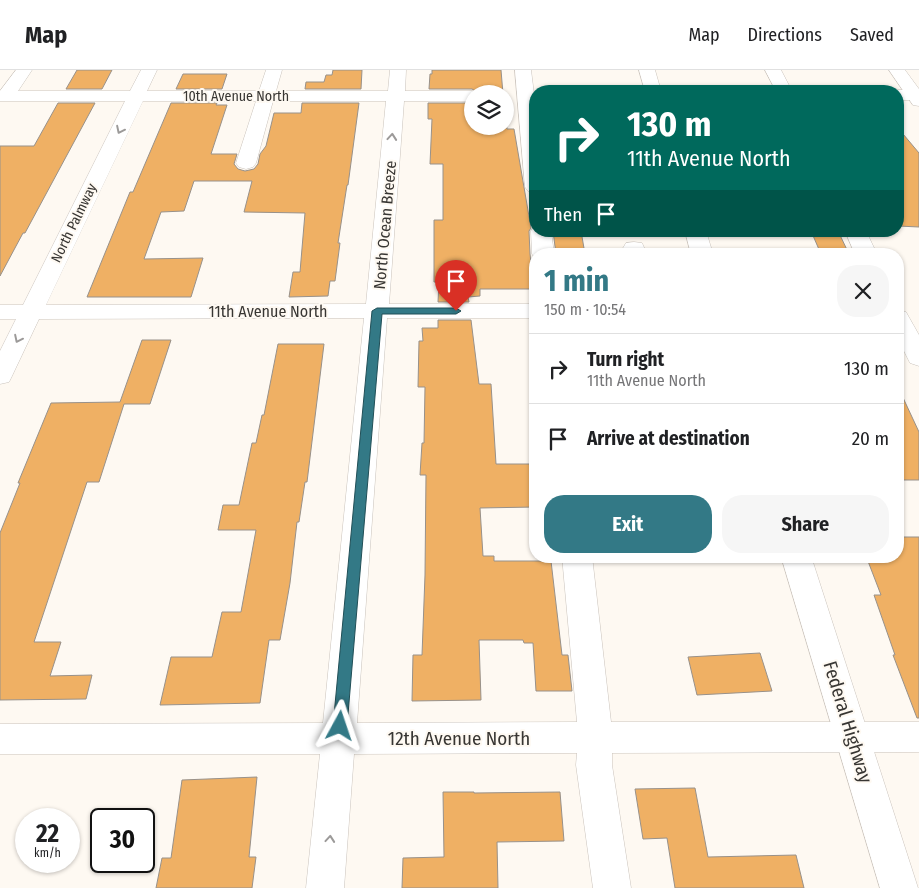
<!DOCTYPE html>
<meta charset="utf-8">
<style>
:root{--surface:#fff;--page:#f6f6f6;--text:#202124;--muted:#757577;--line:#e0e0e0;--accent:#337986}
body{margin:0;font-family:"Fira Sans Condensed",sans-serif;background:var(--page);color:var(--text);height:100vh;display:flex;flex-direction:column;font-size:19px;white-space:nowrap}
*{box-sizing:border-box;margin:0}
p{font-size:16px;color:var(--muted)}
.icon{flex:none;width:28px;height:28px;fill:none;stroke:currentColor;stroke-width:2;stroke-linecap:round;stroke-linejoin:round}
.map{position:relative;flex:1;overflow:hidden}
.details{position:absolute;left:529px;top:178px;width:375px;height:315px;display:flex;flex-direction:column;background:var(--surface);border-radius:20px;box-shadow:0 1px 4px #0004}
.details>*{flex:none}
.hud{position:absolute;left:529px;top:15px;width:375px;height:152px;border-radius:20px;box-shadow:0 1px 4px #0004;background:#00695c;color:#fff;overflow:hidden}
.controls{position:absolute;left:464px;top:15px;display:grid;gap:10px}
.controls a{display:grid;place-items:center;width:50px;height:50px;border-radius:50%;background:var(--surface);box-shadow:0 1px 4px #0004;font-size:25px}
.speed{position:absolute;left:15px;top:738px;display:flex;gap:10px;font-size:25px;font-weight:700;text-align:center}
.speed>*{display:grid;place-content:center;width:65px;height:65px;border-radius:50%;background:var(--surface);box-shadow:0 1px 4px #0004;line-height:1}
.speed small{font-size:12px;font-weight:400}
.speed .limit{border:2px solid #111;border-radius:8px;background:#fff;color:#111}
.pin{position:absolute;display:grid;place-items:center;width:42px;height:42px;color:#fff;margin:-51px -21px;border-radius:50% 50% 50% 0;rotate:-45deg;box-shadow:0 0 5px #0007}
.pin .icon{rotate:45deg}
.me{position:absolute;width:55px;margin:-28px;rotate:5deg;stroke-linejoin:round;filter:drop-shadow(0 0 4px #0008)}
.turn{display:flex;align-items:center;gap:18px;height:105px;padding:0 15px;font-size:22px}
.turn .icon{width:65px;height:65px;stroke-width:2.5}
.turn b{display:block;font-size:35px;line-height:42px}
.then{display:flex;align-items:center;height:48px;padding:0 15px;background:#0003;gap:10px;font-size:19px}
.round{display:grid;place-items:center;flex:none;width:52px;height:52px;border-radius:20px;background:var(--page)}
.overview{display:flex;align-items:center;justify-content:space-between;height:85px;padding:0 15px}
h1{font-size:30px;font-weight:700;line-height:38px;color:var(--accent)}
.action{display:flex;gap:10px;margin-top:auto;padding:10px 15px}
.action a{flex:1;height:58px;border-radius:20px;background:var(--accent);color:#fff;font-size:20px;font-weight:700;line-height:58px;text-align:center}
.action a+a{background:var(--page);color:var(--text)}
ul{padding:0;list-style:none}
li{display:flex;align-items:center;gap:15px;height:70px;padding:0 15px;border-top:1px solid var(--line)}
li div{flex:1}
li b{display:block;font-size:19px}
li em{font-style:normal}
header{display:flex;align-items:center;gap:30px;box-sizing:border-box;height:70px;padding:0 25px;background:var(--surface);border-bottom:1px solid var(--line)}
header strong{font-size:24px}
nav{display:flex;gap:28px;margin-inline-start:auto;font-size:18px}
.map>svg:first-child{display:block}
.building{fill:#efb064;stroke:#98918a}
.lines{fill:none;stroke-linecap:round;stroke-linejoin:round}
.minor-casing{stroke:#cac3bc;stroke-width:1}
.major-casing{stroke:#cac3bc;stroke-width:1}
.minor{fill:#fff;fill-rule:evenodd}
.major{fill:#fff;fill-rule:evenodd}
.oneway{stroke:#9c9a99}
.route{fill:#337986;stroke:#214f57}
.labels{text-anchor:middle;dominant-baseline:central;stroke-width:4;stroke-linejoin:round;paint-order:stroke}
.far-street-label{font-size:14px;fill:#383633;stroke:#fef9f2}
.street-label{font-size:16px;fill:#383633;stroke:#fef9f2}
.near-street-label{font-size:19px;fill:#383633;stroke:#fef9f2}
</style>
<header>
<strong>Map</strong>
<nav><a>Map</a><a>Directions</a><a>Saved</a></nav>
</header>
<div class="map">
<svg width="919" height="818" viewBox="0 0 919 818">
<rect width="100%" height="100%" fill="#fef9f2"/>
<!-- building -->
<g class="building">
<path d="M77 0H112L102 19H66Z"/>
<path d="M333 0H362L361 19H305L306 12H324L326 5H332Z"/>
<path d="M432 0H501L503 24H481L472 19H429L430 4H432Z"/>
<path d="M183 4H227L222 19H176Z"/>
<path d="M58 33H95L25 163H23L0 206V76H34Z"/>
<path d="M171 33H217L216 35H227L211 84H237L234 94 238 99 245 101 254 99 258 94 260 84 266 76 274 43H301L302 33H359L348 115H347L338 173H340L335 211H330L328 226 289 227 293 202H300L305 143 244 142 252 111H194L184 141 161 142 144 189 203 188 191 227H87L130 122H133Z"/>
<path d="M428 33H472V56H505V44L507 59H514L531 158 529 161 530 184 534 219H480V226L468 227 469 232H438L439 212H434V150H443V94H430L432 49H428Z"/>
<path d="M898 58 919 83V157L898 156Z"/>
<path d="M553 161H581L585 184H556Z"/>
<path d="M811 161H838L849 184H821Z"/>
<path d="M438 250H471L479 314H491L496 394H535V437L480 438 483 486H494V491H551L562 585H568L572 621H536L533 573H524L523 570H479L481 630 412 631 413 585H422L425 505 426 405H420L422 373H424L425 317H418L419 271H423L422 258H438Z"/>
<path d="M142 270H171L150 334H124L99 412H87L34 572H61L50 606 92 605 86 629 0 630V463L20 413H18L51 333 120 332Z"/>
<path d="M278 274H324L307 412H305L299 452H297L290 513 280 570H269L260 633 160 635 171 587H212L222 542H241L256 460H218L223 435H239L252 373H256L262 345H264Z"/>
<path d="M898 317 919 362V410H898Z"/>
<path d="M898 467H919V648H917L893 585H895L874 525H881L866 486H898Z"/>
<path d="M760 583 772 621 697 625 688 587Z"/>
<path d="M257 707 249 787H256L252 818H156L162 788H171L182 710Z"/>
<path d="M695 718 708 787 796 785 804 818H675L667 768 643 769 635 719Z"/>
<path d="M443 722H474V723L560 722 564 771 497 772 498 818H402L403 788 444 787Z"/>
</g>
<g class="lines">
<defs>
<g id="minor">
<path d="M16 0H32L18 21H130L141 0H157L147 21H259L266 0H282L276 21H388L390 0H406L405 21H472L479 24H472V31H404L389 234H535V248H387L357 653 577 652 562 486H592L611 652H919V682L612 683V695L631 818H593L576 695 577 683 354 684 344 818H306L320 684H0V654L323 653 364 248 39 249 12 306 9 312 0 314V281L16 249H0V235H23L125 31H0V21ZM143 31H256L236 93 239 97 246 99 253 97 256 93 273 31H386L366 234 46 235Z"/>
<path d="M515 0H531L535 32V123L528 121 525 117Z"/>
<path d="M765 0H781L792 21H776Z"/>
<path d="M889 0H905L919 19V36L913 35Z"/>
<path d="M535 156V161H551L554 184H535V188L532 184 531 161Z"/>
<path d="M845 161H866L877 184H855Z"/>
<path d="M634 172 642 173 647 184H625L623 178 626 173Z"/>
<path d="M898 240 906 242 919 265V296L910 293 898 269Z"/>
</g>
<g id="major">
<path d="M639 0H655L661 21H645Z"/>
<path d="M898 20H919V30H898V21H892Z"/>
<path d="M685 161H706L713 184H691Z"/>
<path d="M781 486H811L918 818H880Z"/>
</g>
</defs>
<!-- minor casing -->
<use href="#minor" class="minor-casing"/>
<!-- major casing -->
<use href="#major" class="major-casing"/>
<!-- minor -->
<use href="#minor" class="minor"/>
<!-- major -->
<use href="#major" class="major"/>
</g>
<!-- one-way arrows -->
<defs><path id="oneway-chevron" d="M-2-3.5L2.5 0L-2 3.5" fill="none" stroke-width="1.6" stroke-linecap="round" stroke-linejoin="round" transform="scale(1.25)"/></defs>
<g class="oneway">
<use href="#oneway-chevron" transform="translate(120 60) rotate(116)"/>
<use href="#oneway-chevron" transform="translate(392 67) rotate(-85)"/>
<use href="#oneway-chevron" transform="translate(18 269) rotate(116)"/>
<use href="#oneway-chevron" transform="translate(330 769) rotate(-85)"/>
</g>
<!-- route -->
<path class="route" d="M377 238H456L461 241 456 244H382L347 656 345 661 340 663 335 661 333 656 372 241Z"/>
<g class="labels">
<!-- far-street labels -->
<g class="far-street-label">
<text x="236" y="26">10th Avenue North</text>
<text transform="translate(74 153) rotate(-64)">North Palmway</text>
</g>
<!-- street labels -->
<g class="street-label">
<text transform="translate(385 155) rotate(-85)">North Ocean Breeze</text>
<text x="268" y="241">11th Avenue North</text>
</g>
<!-- near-street labels -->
<g class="near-street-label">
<text transform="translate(848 652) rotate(73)">Federal Highway</text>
<text x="459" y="668">12th Avenue North</text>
</g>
</g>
</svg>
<div class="controls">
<a><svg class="icon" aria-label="layers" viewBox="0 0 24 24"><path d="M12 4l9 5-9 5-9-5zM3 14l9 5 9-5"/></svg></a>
</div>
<div class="speed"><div>22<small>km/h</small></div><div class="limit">30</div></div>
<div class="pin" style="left:456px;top:241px;background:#d93025"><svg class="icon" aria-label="arrive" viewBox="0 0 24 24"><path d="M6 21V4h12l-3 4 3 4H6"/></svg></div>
<svg class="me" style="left:340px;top:656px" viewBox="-20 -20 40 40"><path d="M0-17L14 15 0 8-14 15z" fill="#337986" stroke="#fff" stroke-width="4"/></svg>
<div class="hud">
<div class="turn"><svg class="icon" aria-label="right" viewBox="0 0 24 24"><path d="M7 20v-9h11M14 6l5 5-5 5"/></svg><div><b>130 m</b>11th Avenue North</div></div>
<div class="then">Then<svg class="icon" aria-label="arrive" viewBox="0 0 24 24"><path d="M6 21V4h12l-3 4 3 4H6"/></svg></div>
</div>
<section class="details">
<div class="overview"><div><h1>1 min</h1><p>150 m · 10:54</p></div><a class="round"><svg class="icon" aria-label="close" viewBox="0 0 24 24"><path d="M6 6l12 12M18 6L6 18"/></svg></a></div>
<ul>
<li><svg class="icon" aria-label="right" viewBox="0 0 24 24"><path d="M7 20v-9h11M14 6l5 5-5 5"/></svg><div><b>Turn right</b><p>11th Avenue North</p></div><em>130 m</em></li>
<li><svg class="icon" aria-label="arrive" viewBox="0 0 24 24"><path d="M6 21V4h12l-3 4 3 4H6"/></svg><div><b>Arrive at destination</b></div><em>20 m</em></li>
</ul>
<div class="action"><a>Exit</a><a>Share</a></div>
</section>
</div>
